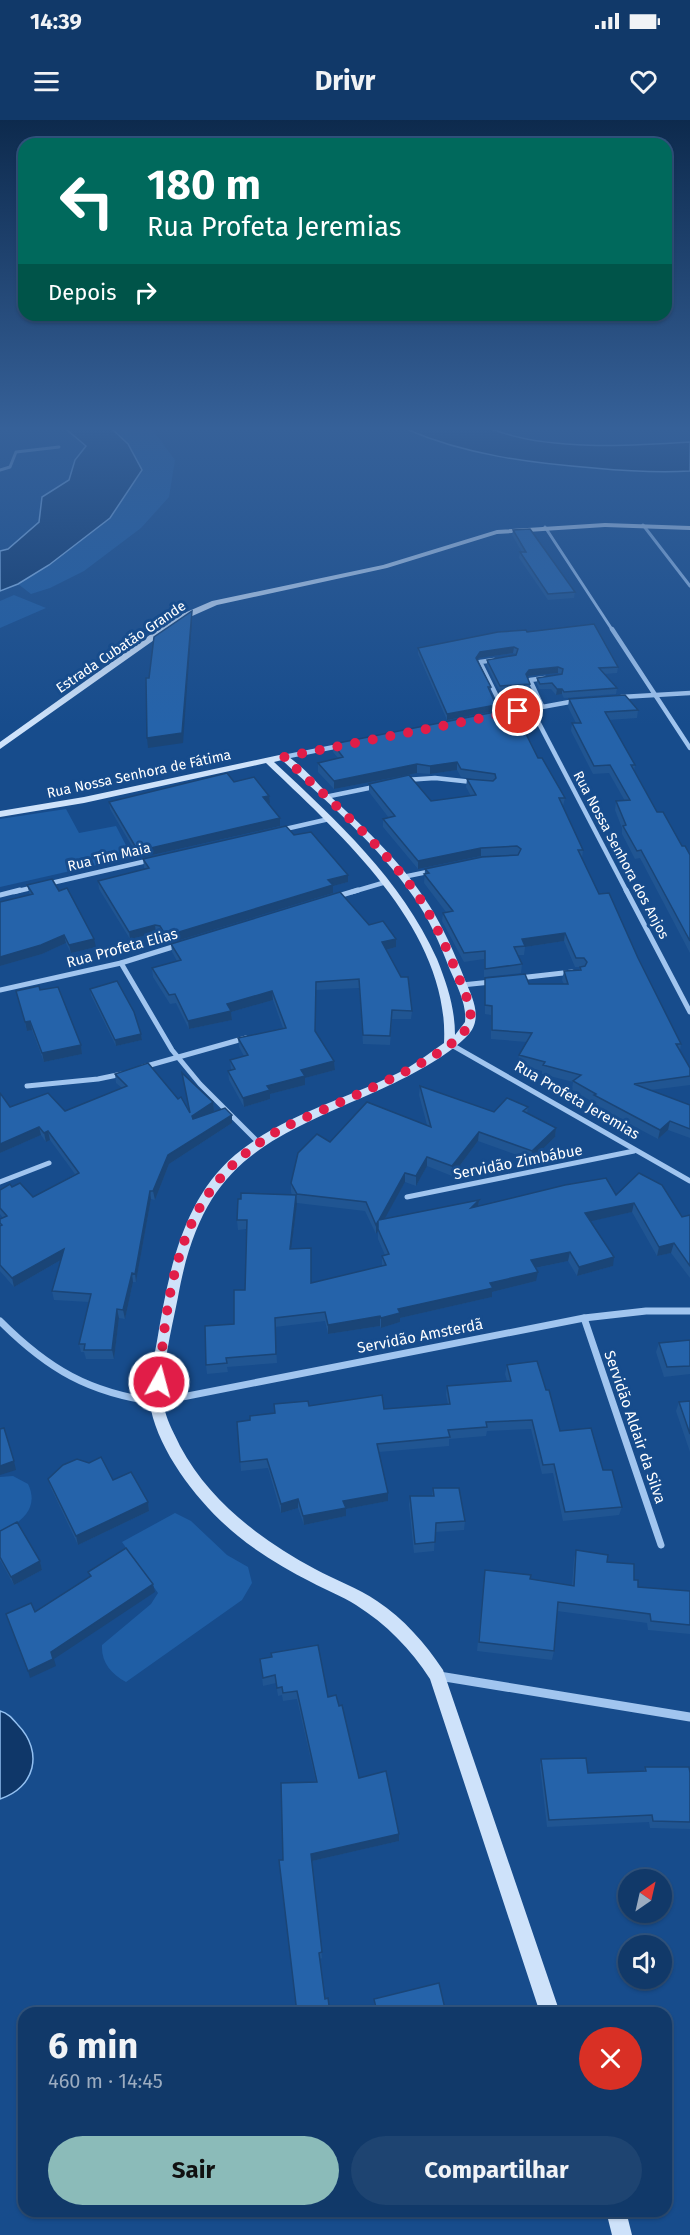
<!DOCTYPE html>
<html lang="pt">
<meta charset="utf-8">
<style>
:root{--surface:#113969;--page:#1e4471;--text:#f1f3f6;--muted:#9cacc0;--line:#30537d;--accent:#8bbbb9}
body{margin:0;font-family:"Fira Sans",sans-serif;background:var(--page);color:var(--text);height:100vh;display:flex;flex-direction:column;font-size:22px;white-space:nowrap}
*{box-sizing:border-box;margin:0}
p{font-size:20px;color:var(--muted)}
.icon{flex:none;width:33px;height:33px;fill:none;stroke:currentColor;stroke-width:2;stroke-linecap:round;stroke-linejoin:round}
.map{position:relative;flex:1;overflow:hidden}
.details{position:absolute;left:18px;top:1887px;width:654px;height:210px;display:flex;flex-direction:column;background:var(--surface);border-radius:18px;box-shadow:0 2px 4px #0004,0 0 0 2px var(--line)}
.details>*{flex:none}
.top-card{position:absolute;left:18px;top:18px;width:654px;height:183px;border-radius:18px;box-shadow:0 2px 4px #0004,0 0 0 2px var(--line);background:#00695c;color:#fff;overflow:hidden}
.needle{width:39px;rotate:34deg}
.buttons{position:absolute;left:618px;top:1749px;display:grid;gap:12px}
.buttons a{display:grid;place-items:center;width:54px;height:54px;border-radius:50%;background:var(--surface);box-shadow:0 2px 4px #0004,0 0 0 2px var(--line);font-size:30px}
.pin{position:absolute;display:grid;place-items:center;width:51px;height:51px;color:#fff;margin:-26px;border:3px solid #fff;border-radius:50%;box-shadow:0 2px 6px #0007}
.me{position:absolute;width:66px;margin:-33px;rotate:7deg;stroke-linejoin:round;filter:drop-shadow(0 0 4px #0008)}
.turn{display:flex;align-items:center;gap:21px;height:126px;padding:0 30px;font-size:27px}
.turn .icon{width:78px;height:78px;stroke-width:2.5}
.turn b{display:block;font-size:42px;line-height:51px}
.then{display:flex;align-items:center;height:57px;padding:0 30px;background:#0003;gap:12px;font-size:22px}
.round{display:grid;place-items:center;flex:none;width:63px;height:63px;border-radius:32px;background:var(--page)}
.headline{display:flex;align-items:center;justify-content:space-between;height:102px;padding:0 30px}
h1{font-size:36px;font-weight:700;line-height:45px}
.cta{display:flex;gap:12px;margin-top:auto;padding:12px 30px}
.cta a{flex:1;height:69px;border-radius:36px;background:var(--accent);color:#111;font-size:24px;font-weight:700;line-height:69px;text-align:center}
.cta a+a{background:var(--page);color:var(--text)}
.status{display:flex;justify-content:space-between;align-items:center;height:42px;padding:0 30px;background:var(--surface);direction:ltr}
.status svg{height:16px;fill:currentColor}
header{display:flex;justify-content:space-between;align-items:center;height:78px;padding:0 30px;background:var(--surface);font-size:27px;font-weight:700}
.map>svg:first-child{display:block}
.green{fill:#1f5ea5}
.water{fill:#0f3769;stroke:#93c0f1;stroke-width:1.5}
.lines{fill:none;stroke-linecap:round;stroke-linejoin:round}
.street-far4{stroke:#a1c5ef;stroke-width:3}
.street-far3{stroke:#a1c5ef;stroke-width:4.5}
.street-far2{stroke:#a1c5ef;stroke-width:5}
.street-far1{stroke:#a1c5ef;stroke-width:7}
.street{stroke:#a1c5ef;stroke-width:9}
.secondary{fill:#cee2fa;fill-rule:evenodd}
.wall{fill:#205592;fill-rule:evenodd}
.shaded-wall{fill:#1a4577}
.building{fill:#2563aa;stroke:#1a4577;stroke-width:1.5}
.route{stroke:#e11d48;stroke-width:10;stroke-dasharray:0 18}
.labels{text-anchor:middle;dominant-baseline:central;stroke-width:6;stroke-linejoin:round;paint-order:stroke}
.far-street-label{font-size:14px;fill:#fff;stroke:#174c8c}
.street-label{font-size:15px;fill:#fff;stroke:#174c8c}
</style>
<div class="status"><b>14:39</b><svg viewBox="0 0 49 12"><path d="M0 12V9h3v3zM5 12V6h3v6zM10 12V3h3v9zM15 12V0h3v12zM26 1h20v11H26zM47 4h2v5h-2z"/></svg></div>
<header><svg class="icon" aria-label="menu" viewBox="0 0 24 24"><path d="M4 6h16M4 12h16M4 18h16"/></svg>Drivr<svg class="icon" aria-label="heart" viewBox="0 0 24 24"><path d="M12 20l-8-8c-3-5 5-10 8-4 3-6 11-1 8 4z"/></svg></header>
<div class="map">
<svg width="690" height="2115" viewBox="0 0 690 2115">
<rect width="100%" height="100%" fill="#174c8c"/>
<!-- green -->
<g class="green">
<path d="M112 309H152L175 340 169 377 141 408 84 451 50 468 31 474 18 464 49 445 128 324Z"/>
<path d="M14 475 46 488 0 508V481Z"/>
<path d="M66 689 79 713 116 706 132 737 0 767V699Z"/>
<path d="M13 1356 28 1364C40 1389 20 1403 0 1413V1357Z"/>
<path d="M175 1393 191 1401 227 1435 248 1447 252 1463 242 1480 126 1562C111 1554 101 1542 102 1525L151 1484 158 1473 122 1422Z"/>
</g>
<!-- water -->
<g class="water">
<path d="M66 309H112L128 324 142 350 110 398 49 445 18 464 0 471V431L8 429 39 402 42 377 69 360 75 340 86 326Z"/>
<path d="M406 309H492C546 331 632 326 690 322V351C658 353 626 351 594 348 530 343 466 335 406 309Z"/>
<path d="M0 1591C8 1593 12 1598 18 1605 44 1632 35 1668 0 1679Z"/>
</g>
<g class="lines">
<!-- street-far4 -->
<g class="street-far4">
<path d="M0 350 10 347 16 332 59 327"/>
<path d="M643 405 690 466"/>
<path d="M545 407 613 511"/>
</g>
<!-- street-far3 -->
<g class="street-far3">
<path d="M612 509 690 628"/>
<path d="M494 540 480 542 505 593"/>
<path d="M621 577 690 573"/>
<path d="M542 586 530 560 545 558"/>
<path d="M531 588 627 772"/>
<path d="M493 596 575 581"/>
<path d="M284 637 339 626"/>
<path d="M405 660 435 658 472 662"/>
<path d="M325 677 374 667"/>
<path d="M281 710 329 699"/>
<path d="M403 757 432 751"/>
<path d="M47 764 151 740"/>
<path d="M14 772 35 767"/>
<path d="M352 772 386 762"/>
</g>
<!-- street-far2 -->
<g class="street-far2">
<path d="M626 770 690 892"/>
<path d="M0 775 20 770"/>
<path d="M335 777 358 770"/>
<path d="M121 843 172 930 200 964 259 1023"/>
<path d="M519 858 572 852"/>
<path d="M462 865 491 862"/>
<path d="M0 870 121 843 179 825"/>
<path d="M450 924 690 1061"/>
<path d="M143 947 246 918"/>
<path d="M27 966 98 959 122 954"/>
<path d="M0 1062 49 1043"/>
<path d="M407 1077 634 1031"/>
</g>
<!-- street-far1 -->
<g class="street-far1">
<path d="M584 1198 661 1425"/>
<path d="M0 1201C48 1249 89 1273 157 1282L584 1198 646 1191H690"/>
</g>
<!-- street -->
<path class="street" d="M439 1556 690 1597"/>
<!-- secondary -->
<g class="secondary">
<path d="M605 403 690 406V410L605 407 497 414 387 448 217 485 181 501 0 629V622L175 497 212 481 383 445 497 410Z"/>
<path d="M284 634C301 644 317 663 331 677 367 710 403 744 429 785 444 809 455 834 465 860 472 877 483 897 469 914 448 937 406 958 377 971 263 1021 202 1042 178 1177 172 1208 158 1262 165 1291 168 1303 175 1315 180 1326 210 1382 260 1419 315 1449 335 1460 358 1468 377 1481 404 1499 425 1523 443 1550L560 1893H540L430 1559C411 1529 386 1504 356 1485 342 1476 326 1470 311 1462 286 1449 260 1434 238 1416 202 1387 161 1336 151 1290 147 1268 153 1243 157 1221 168 1156 181 1081 235 1035 285 993 349 979 406 949 419 941 431 932 444 923 450 810 340 714 266 643L84 683 0 697V691L84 677ZM282 640C328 683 377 724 413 776 429 798 440 824 450 850 457 866 467 884 465 902L455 915C455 888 447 864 437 839 401 759 337 701 274 642Z"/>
<path d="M606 2091H626L632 2115H612Z"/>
</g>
</g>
<!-- wall -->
<g class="wall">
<path d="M513 410 575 472 574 478 548 480 519 438 520 432H522L512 415Z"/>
<path d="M527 512 618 547 617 553 604 554 617 568 616 574 564 578 562 574 556 575 551 569H539L537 564V558L561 554 558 553 528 556 527 557 530 564V570L500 572 487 546V540L516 535V534L513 533 479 538 478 540 491 567 490 572 496 585 495 591 447 600 418 534V528Z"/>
<path d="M569 579 638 590 637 598 609 600 635 645 634 651 657 692 682 726 690 735V833L640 738 635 739 622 714V708L615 690 616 681H625L609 653 593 654 571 611 572 603H576L568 587Z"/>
<path d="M508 609 538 638 565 678 563 686 583 730 582 738 599 774 638 838 681 924 680 930 690 948V965L651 970 690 985V1018L668 1010 658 1019 592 984 593 982 572 970 573 962 542 954V951L518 944 519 935 527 922 491 919V895L485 894V858L529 864H564L562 860 564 851H579L580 847H583H575L564 821 525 827 524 835H518L522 844 521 853 484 857V839L464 842 442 801 443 793 446 792 424 763 425 749 516 735 481 736 418 749 383 707V699L389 698 369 672V664L431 681 471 676 466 667 467 659 479 660 461 657 457 650 430 654 417 653 334 669 318 652V643L338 638 333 632V624Z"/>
<path d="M234 662 270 683H268L280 706 139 738 110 689 109 682Z"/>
<path d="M294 715 348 755V762L333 766V773L167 824 161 813H156L130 819 99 769 98 761 145 749 144 747 143 739Z"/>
<path d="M27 765 59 771 96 827 71 833 66 823 42 834 0 846V782L30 775Z"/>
<path d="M369 805 396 819V827L386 830 412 891 411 899H392L390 925 363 924 359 868 316 870 315 912 334 941 335 950 305 958V965L270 974V979L244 987 229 960 228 951 231 950 230 940 244 936 239 927 238 918 283 908 273 880 231 892 232 900 189 909 176 883 170 884 153 857 152 848 177 841 172 832 171 824Z"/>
<path d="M90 869 141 914 142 920 116 926 91 875Z"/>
<path d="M40 870 81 925 82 934 44 942 32 910 27 911 16 871Z"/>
<path d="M182 953 213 982 214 991 210 993 232 1003 169 1044 155 1080 151 1079 136 1162H133L125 1199 119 1198 114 1239H86L84 1232H81L79 1224 89 1182 54 1180 52 1171 61 1140 14 1167 0 1151V1099L3 1098 0 1094V1070L12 1067 33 1077 75 1054 50 1020 46 1022 41 1015 0 1033V973L10 987 65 991 122 968 116 963 115 954 178 979 189 990Z"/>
<path d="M420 966 494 992 528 987 527 993 556 1008 555 1017 531 1040 478 1021 452 1056 427 1046 416 1066 405 1062 384 1099 479 1080V1086L616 1075 682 1097 690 1095V1158L671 1133 657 1136 632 1092 590 1101 613 1146 577 1156 568 1141 536 1148V1161L492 1172V1177L400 1198V1202L381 1208 380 1206 328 1214 325 1201 275 1207 277 1243 227 1247 228 1252 207 1254 206 1245 234 1204 245 1170 246 1109 238 1110 237 1100 292 1075 291 1072V1063L330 1022 427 1005 419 975ZM297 1082V1083L365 1091 376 1114 378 1111V1119L385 1135 382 1136V1146L311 1163 291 1129Z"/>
<path d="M690 1220V1254L664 1257 656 1232 659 1223Z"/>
<path d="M507 1245 546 1270 560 1311 603 1350 622 1387 619 1395 563 1401 553 1353 542 1354 531 1309 487 1311 486 1316 449 1319V1326L379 1332 388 1381 346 1389V1396L304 1405 298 1388 281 1393 268 1348 241 1351 237 1302 250 1300 275 1293 274 1284 384 1289 448 1284 446 1275 447 1266 507 1261 505 1254Z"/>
<path d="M690 1281V1332L676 1291 679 1282Z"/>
<path d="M48 1359 113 1360 148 1382 149 1391 78 1425 51 1368Z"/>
<path d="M433 1368 465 1401 464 1410 435 1412 434 1431 414 1433 409 1385 410 1376H432Z"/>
<path d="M0 1411 40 1441 42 1450 14 1465 0 1440Z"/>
<path d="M576 1430 607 1442 634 1460 638 1467 690 1471V1514L648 1510 647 1503 557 1491 554 1531 552 1540 477 1531 484 1459H530L572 1466 574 1439Z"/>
<path d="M271 1533 328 1577 359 1658 399 1714V1721L312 1741 322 1838 320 1839 297 1893 283 1740 316 1662 297 1579 283 1581 282 1575 278 1576 276 1563 263 1566 260 1539 271 1537Z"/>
<path d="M541 1639 588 1653 644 1651 645 1647 690 1653V1709L650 1708 649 1702 547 1707 540 1646Z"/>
<path d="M374 1879 446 1893H375L374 1887Z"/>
</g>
<!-- shaded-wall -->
<g class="shaded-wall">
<path d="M192 491V501L183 623 148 628 147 618Z"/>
<path d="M514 527 513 533 479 538 476 543V538L480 532Z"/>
<path d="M558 547V553L528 556 526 560V554L529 550Z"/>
<path d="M557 569H562V574L556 575Z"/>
<path d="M496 585 495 591 447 600V594Z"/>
<path d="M457 642V650L430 654V646Z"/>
<path d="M417 644V653L334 669V661Z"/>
<path d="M269 676 270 683 263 684V677Z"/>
<path d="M280 698V706L139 738 138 731Z"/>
<path d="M481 728V736L418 749V741Z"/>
<path d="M348 755V762L333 766V773L167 824 166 816 328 760Z"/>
<path d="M155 805 156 813 130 819 129 812Z"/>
<path d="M565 813 564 821 525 827 522 819Z"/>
<path d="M64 815 66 823 42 834 0 846V837Z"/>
<path d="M94 819 96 827 71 833 69 825Z"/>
<path d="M396 819V827L382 831V822Z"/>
<path d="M272 871 273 880 231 892 232 900 189 909 188 901 227 884Z"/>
<path d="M30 901 32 910 27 911 25 902Z"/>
<path d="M141 914 142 920 116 926 115 920Z"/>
<path d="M81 925 82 934 44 942 42 933Z"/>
<path d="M334 941 335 950 305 958V965L270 974V979L244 987 243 978 267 966 301 950Z"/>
<path d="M213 982 214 991 193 1005 192 996Z"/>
<path d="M232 995V1003L169 1044 155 1080 153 1071 168 1035Z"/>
<path d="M670 1001 668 1010 658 1019 660 1010Z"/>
<path d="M39 1007 41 1015 0 1033V1024Z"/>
<path d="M556 1008 555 1017 531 1040 532 1031Z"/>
<path d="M48 1011 50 1020 46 1022 44 1013Z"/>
<path d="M479 1012 478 1021 452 1056V1046Z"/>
<path d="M427 1037V1046L416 1066V1056Z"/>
<path d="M405 1053V1062L379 1109V1100Z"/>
<path d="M150 1071 151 1079 136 1162 135 1154Z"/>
<path d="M296 1075 297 1084 290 1138V1129Z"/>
<path d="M479 1080 478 1090 471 1088Z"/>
<path d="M634 1083 632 1092 583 1103 585 1093Z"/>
<path d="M378 1101V1111L376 1114V1105Z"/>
<path d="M674 1123 671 1133 657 1136 659 1127Z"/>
<path d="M64 1129 66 1137 14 1167 12 1158Z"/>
<path d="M570 1132 568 1141 530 1149 531 1140Z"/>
<path d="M614 1137 613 1146 577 1156 579 1147Z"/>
<path d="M538 1152 536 1161 492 1172V1177L400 1198V1202L381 1208V1198L398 1189 490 1163Z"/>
<path d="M132 1153 133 1162 125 1199 123 1190Z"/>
<path d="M117 1189 119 1198 114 1239 112 1230Z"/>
<path d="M380 1196V1206L328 1214V1205Z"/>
<path d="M14 1341 16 1350 0 1355V1346Z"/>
<path d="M388 1373V1381L346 1389V1396L304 1405 303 1396 343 1381Z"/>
<path d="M298 1379V1388L281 1393V1384Z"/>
<path d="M148 1382 149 1391 78 1425 76 1416Z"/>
<path d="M40 1441 42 1450 14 1465 11 1457Z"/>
<path d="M153 1464 155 1472 54 1539 56 1546 30 1558 28 1551 51 1532Z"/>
<path d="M399 1714V1721L312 1741 311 1734Z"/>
</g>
<!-- building -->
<g class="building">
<path d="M530 409 575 472 548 474 520 432H526L513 410Z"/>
<path d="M192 491 182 613 147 618 146 558H149L154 517Z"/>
<path d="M594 504 618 547 599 548 617 568 564 572 562 569H557L552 563 540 564 537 558 562 554 563 549 558 547 529 550 526 554 530 564 500 566 487 540 516 535 518 529 514 527 480 532 476 538 491 567H488L496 585 447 594 418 528 498 512 526 510 527 512Z"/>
<path d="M625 575 638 590 605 592 635 645H631L657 692H663L682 726H685L690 735V821L641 730 637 731 623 706 626 705 616 681 630 680 610 645 594 646 572 603H581L569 579Z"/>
<path d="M500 591 508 609 523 608 538 638H542L565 678H559L583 730H578L599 774 609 773 638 838 681 924H676L690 948V956L634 964 690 985V1009L670 1001 660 1010 594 975 596 974 573 961 581 955 543 945 545 942 519 935 532 913 492 910V886L485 885V858L525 854 529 864H568L564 851 581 850 580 847 585 846 587 842 584 838H576L565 813 522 819 525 826 514 827 522 844 485 849V831L464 833 443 793 453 791 424 754 429 753 425 749 482 737 518 735 521 729 517 726 481 728 418 741 383 699 395 696 369 664 409 655 431 681 476 675 467 659 493 661 496 658 495 654 461 649 457 642 430 646 417 644 334 661 318 643 343 637 333 624Z"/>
<path d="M227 653 234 662 254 657 269 676 263 677 280 698 138 731 109 682Z"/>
<path d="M286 706 294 715 311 712 348 755 328 760 333 765 166 816 160 806 155 805 129 812 98 761 149 748 143 739Z"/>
<path d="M52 759 59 771 67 768 94 819 69 825 64 815 41 825 0 837V782L33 774 27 765Z"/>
<path d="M340 772 369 805 383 801 396 819 382 822 401 857H408L412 891 392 890 390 916 363 915 359 859 316 862 315 911 334 941 301 950 305 956 267 966 270 970 243 978 228 951 235 949 230 940 248 935 238 918 286 908 272 871 227 884 231 891 188 901 175 874 169 875 152 848 181 840 171 824Z"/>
<path d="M117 861 134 892 141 914 115 920 90 869Z"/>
<path d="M39 866 40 870 58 867 81 925 42 933 30 901 25 902 16 871Z"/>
<path d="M148 943 178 979 181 977 190 993 182 953 213 982 192 996 193 999 225 988 232 995 168 1035 153 1071H150L135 1154 132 1153 123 1190 117 1189 112 1230H84L85 1224H79L91 1174 52 1171 64 1129 12 1158 0 1145V1106L2 1105 0 1103V1099L7 1096 0 1088V1070L10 1064 12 1067 20 1063 33 1077 79 1053 48 1011 44 1013 39 1007 0 1024V973L10 987 48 973 65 991 127 966 115 954Z"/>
<path d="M420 966 494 992 507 978 528 987 523 991 556 1008 532 1031 479 1012 452 1046 427 1037 416 1056 405 1053 379 1100 479 1080 471 1088 565 1065 606 1058 616 1075 639 1053 662 1065 682 1097 690 1095V1146L674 1123 659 1127 634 1083 585 1093 614 1137 579 1147 570 1132 531 1140 538 1152 490 1163 493 1168 398 1189 400 1193 381 1198 380 1196 328 1205 325 1192 275 1198 276 1234 226 1238 227 1243 206 1245 205 1206 234 1204V1170H245L247 1100H237L238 1079H241V1073L296 1075 290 1129 311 1128V1163L386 1145 382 1136 389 1134 378 1109V1101L376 1105 366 1082 297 1074 291 1063 298 1033 317 1014 330 1022 367 982 431 1007Z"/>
<path d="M690 1220V1246L667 1247 659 1223Z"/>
<path d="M537 1241 546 1270H549L560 1311 591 1308 603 1350H612L622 1387 565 1392 554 1344 543 1345 532 1300 486 1302 487 1307 448 1310 450 1317 377 1324 388 1373 343 1381 346 1388 303 1396 298 1379 281 1384 267 1339 240 1342 237 1302 250 1300V1296L275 1293 274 1284 308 1281 309 1286 382 1275 384 1289 450 1284 447 1266 511 1261 507 1245Z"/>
<path d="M690 1281V1314L679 1282Z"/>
<path d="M4 1308 14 1341 0 1346V1309Z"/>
<path d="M101 1337 113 1360 131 1352 148 1382 76 1416 48 1359 63 1345 77 1339 89 1343Z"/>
<path d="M433 1368H459L465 1401 436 1403 435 1422 415 1424 410 1376H434Z"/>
<path d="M17 1402 40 1441 11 1457 0 1437V1411Z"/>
<path d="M126 1428 153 1464 51 1532 53 1539 28 1551 6 1494 31 1483 35 1492 91 1456 88 1452Z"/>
<path d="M576 1430 608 1435 607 1442 634 1444V1460H638V1467L690 1471V1505L651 1501 650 1494 558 1482 554 1531 479 1522 485 1450 531 1455 530 1459 574 1466Z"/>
<path d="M318 1525 328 1577 336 1575 339 1586 342 1585 359 1658 386 1651 399 1714 311 1734 322 1832 319 1833 325 1879 328 1878 330 1893H297L279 1740H283L281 1663 317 1662 297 1571 283 1573 282 1567 277 1568 275 1555 263 1558 260 1539 272 1537 271 1533Z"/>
<path d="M586 1638 588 1653 646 1651 645 1647H689L690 1653V1702L653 1701 652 1695 549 1700 541 1639Z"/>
<path d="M439 1863 446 1893H377L374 1879Z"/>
</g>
<!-- sky -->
<linearGradient id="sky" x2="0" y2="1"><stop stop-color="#0d2a4d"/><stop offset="0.51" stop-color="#366199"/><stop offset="1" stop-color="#366199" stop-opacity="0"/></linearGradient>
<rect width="690" height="605" fill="url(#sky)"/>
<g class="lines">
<!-- route -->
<path class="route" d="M159 1262C165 1194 173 1115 218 1061 236 1039 257 1023 281 1009 317 990 458 938 469 903 472 896 470 888 468 881 454 845 438 805 416 773 379 722 329 680 284 637L518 591"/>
</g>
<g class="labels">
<!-- far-street labels -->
<g class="far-street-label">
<text transform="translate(121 527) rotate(-34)">Estrada Cubatão Grande</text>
<text transform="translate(139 654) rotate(-12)">Rua Nossa Senhora de Fátima</text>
<text transform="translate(621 735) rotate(62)">Rua Nossa Senhora dos Anjos</text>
<text transform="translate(109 737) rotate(-13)">Rua Tim Maia</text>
</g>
<!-- street labels -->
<g class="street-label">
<text transform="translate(122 828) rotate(-15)">Rua Profeta Elias</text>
<text transform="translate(577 980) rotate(30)">Rua Profeta Jeremias</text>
<text transform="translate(518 1042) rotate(-11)">Servidão Zimbábue</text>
<text transform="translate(420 1216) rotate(-11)">Servidão Amsterdã</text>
<text transform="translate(635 1307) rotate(71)">Servidão Aldair da Silva</text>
</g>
</g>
</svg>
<div class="buttons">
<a><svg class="needle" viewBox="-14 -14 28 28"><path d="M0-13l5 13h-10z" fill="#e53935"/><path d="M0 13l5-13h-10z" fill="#9cacc0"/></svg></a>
<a><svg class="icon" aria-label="sound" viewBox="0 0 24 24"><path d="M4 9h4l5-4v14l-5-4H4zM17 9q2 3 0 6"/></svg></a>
</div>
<div class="pin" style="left:518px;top:591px;background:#d93025"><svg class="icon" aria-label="arrive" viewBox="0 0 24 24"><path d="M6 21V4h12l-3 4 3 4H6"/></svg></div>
<svg class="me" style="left:159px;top:1262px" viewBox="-20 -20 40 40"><circle r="17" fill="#e11d48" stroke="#fff" stroke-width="3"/><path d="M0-11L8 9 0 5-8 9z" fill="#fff"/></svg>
<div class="top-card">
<div class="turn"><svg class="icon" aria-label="left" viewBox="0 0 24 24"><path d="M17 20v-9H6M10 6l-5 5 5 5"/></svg><div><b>180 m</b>Rua Profeta Jeremias</div></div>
<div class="then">Depois<svg class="icon" aria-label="right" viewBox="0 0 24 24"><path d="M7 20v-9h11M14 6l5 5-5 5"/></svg></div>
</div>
<section class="details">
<div class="headline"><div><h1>6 min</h1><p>460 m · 14:45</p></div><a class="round" style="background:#d93025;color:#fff"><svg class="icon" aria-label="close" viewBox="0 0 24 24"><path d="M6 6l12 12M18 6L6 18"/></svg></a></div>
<div class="cta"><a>Sair</a><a>Compartilhar</a></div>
</section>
</div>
